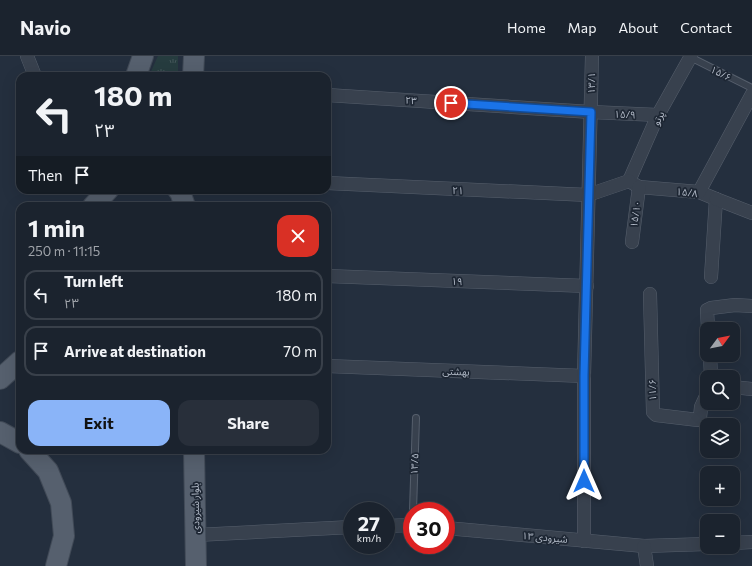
<!DOCTYPE html>
<meta charset="utf-8">
<style>
:root{--surface:#1b232e;--page:#282f3a;--text:#f1f3f6;--muted:#a0a4aa;--line:#39404a;--accent:#8ab4f8}
body{margin:0;font-family:Commissioner,"Noto Sans Arabic",sans-serif;background:var(--page);color:var(--text);height:100vh;display:flex;flex-direction:column;font-size:15px;white-space:nowrap}
*{box-sizing:border-box;margin:0}
p{font-size:13px;color:var(--muted)}
.icon{flex:none;width:22px;height:22px;fill:none;stroke:currentColor;stroke-width:2;stroke-linecap:round;stroke-linejoin:round}
.map{position:relative;flex:1;overflow:hidden}
.sheet{position:absolute;left:16px;top:146px;width:315px;height:252px;display:flex;flex-direction:column;background:var(--surface);border-radius:12px;box-shadow:0 4px 16px #0002,0 0 0 1px var(--line)}
.sheet>*{flex:none}
.guide{position:absolute;left:16px;top:16px;width:315px;height:122px;border-radius:12px;box-shadow:0 4px 16px #0002,0 0 0 1px var(--line);background:#1b232e;color:var(--text);overflow:hidden}
.needle{width:26px;rotate:58deg}
.controls{position:absolute;left:700px;top:266px;display:grid;gap:8px}
.controls a{display:grid;place-items:center;width:40px;height:40px;border-radius:8px;background:var(--surface);box-shadow:0 4px 16px #0002,0 0 0 1px var(--line);font-size:20px}
.speed{position:absolute;left:343px;top:446px;display:flex;gap:8px;font-size:20px;font-weight:700;text-align:center}
.speed>*{display:grid;place-content:center;width:52px;height:52px;border-radius:50%;background:var(--surface);box-shadow:0 4px 16px #0002,0 0 0 1px var(--line);line-height:1}
.speed small{font-size:10px;font-weight:400}
.speed .limit{border:6px solid #d22;background:#fff;color:#111}
.pin{position:absolute;display:grid;place-items:center;width:34px;height:34px;color:#fff;margin:-17px;border:2px solid #fff;border-radius:50%;box-shadow:0 1px 4px #0007}
.me{position:absolute;width:44px;margin:-22px;rotate:0deg;stroke-linejoin:round;filter:drop-shadow(0 0 3px #0008)}
.turn{display:flex;align-items:center;gap:14px;height:84px;padding:0 12px;font-size:18px}
.turn .icon{width:52px;height:52px;stroke-width:2.5}
.turn b{display:block;font-size:28px;line-height:34px}
.then{display:flex;align-items:center;height:38px;padding:0 12px;background:#0003;gap:8px;font-size:15px}
.round{display:grid;place-items:center;flex:none;width:42px;height:42px;border-radius:12px;background:var(--page)}
.overview{display:flex;align-items:center;justify-content:space-between;height:68px;padding:0 12px}
h1{font-size:24px;font-weight:700;line-height:30px}
.button{display:flex;gap:8px;margin-top:auto;padding:8px 12px}
.button a{flex:1;height:46px;border-radius:12px;background:var(--accent);color:#111;font-size:16px;font-weight:700;line-height:46px;text-align:center}
.button a+a{background:var(--page);color:var(--text)}
ul{padding:0;list-style:none}
li{display:flex;align-items:center;gap:12px;height:50px;margin:0 8px 6px;padding:0 4px;border:2px solid var(--line);border-radius:12px}
li div{flex:1}
li b{display:block;font-size:15px}
li em{font-style:normal}
header{display:flex;align-items:center;gap:24px;box-sizing:border-box;height:56px;padding:0 20px;background:var(--surface);border-bottom:1px solid var(--line)}
header strong{font-size:19px}
nav{display:flex;gap:22px;margin-inline-start:auto;font-size:14px}
.map>svg:first-child{display:block}
.grass{fill:url(#grass-tufts)}
.lines{fill:none;stroke-linecap:round;stroke-linejoin:round}
.service-casing{stroke:#565f6c;stroke-width:8}
.minor-casing{stroke:#565f6c;stroke-width:14}
.primary-casing{stroke:#414a57;stroke-width:22}
.service{stroke:#38414e;stroke-width:6}
.minor{stroke:#38414e;stroke-width:13}
.primary{stroke:#56606e;stroke-width:20}
.route-casing{stroke:#114b97;stroke-width:10}
.route{stroke:#1a73e8;stroke-width:7}
.labels{text-anchor:middle;dominant-baseline:central;stroke-width:3.5;stroke-linejoin:round;paint-order:stroke}
.street-label{font-size:10px;fill:#b4bcc9;stroke:#1d2633}
</style>
<header>
<strong>Navio</strong>
<nav><a>Home</a><a>Map</a><a>About</a><a>Contact</a></nav>
</header>
<div class="map">
<svg width="752" height="510" viewBox="0 0 752 510">
<defs>
<pattern id="grass-tufts" width="24" height="20" patternUnits="userSpaceOnUse"><rect width="24" height="20" fill="#263c3f"/><path d="M3 7l-1-3M5 7V3M7 7l1-3M15 17l-1-3M17 17v-4M19 17l1-3" fill="none" stroke="#435659"/></pattern>
</defs>
<rect width="100%" height="100%" fill="#242f3e"/>
<!-- grass -->
<path class="grass" d="M158 0H178V20H149Z"/>
<g class="lines">
<defs>
<g id="service">
<path d="M690 1 752 32"/>
<path d="M413 455 416 362"/>
</g>
<g id="minor">
<path d="M27 0 35 20"/>
<path d="M327 39 591 56 658 59"/>
<path d="M629 125 639 131 699 136 716 143 711 221"/>
<path d="M629 125 658 59 691 0"/>
<path d="M327 127 588 139 629 125"/>
<path d="M699 136 752 38"/>
<path d="M716 143 752 157"/>
<path d="M632 186 639 131"/>
<path d="M327 220 587 230"/>
<path d="M650 238 653 356 656 359 698 364 700 362 701 351 707 338"/>
<path d="M708 273 707 254 711 252 735 249 752 250"/>
<path d="M710 299 711 321"/>
<path d="M327 310 584 320"/>
<path d="M733 331 752 333"/>
<path d="M386 470 412 469"/>
<path d="M446 472 644 490 707 488"/>
<path d="M196 479 352 471"/>
<path d="M584 485V320L592 0"/>
<path d="M733 487 752 486"/>
<path d="M644 490 647 510"/>
</g>
<g id="primary">
<path d="M136 20 143 0"/>
<path d="M193 20 194 0"/>
<path d="M178 134 180 136 185 150"/>
<path d="M93 150 108 134"/>
<path d="M0 323 20 305"/>
<path d="M0 376 20 387"/>
<path d="M29 394 48 415 61 447 64 480 56 510"/>
<path d="M194 394 196 510"/>
</g>
</defs>
<!-- service casing -->
<use href="#service" class="service-casing"/>
<!-- minor casing -->
<use href="#minor" class="minor-casing"/>
<!-- primary casing -->
<use href="#primary" class="primary-casing"/>
<!-- service -->
<use href="#service" class="service"/>
<!-- minor -->
<use href="#minor" class="minor"/>
<!-- primary -->
<use href="#primary" class="primary"/>
</g>
<g class="lines">
<defs>
<path id="route" d="M451 47 591 56 584 320V425"/>
</defs>
<!-- route casing -->
<use href="#route" class="route-casing"/>
<!-- route -->
<use href="#route" class="route"/>
</g>
<g class="labels">
<!-- street labels -->
<g class="street-label">
<text transform="translate(721 17) rotate(27)">۱۵/۶</text>
<text transform="translate(591 27) rotate(-89)">۱۳/۱</text>
<text transform="translate(411 44) rotate(4)">۲۳</text>
<text transform="translate(625 58) rotate(3)">۱۵/۹</text>
<text transform="translate(658 62) rotate(-64)">پرتو</text>
<text transform="translate(458 134) rotate(3)">۲۱</text>
<text transform="translate(687 136) rotate(7)">۱۵/۸</text>
<text transform="translate(635 158) rotate(-82)">۱۵/۱۰</text>
<text transform="translate(457 225) rotate(2)">۱۹</text>
<text transform="translate(456 315) rotate(2)">بهشتی</text>
<text transform="translate(652 334) rotate(-91)">۱۱/۶</text>
<text transform="translate(414 408) rotate(-88)">۱۳/۵</text>
<text transform="translate(195 452) rotate(-91)">بلوار شیرودی</text>
<text transform="translate(545 481) rotate(5)">شیرودی ۱۳</text>
</g>
</g>
</svg>
<div class="controls">
<a><svg class="needle" viewBox="-14 -14 28 28"><path d="M0-13l5 13h-10z" fill="#e53935"/><path d="M0 13l5-13h-10z" fill="#a0a4aa"/></svg></a>
<a><svg class="icon" aria-label="search" viewBox="0 0 24 24"><circle cx="10" cy="10" r="6"/><path d="M15 15l6 6"/></svg></a>
<a><svg class="icon" aria-label="layers" viewBox="0 0 24 24"><path d="M12 4l9 5-9 5-9-5zM3 14l9 5 9-5"/></svg></a>
<a>+</a>
<a>−</a>
</div>
<div class="speed"><div>27<small>km/h</small></div><div class="limit">30</div></div>
<div class="pin" style="left:451px;top:47px;background:#d93025"><svg class="icon" aria-label="arrive" viewBox="0 0 24 24"><path d="M6 21V4h12l-3 4 3 4H6"/></svg></div>
<svg class="me" style="left:584px;top:425px" viewBox="-20 -20 40 40"><path d="M0-17L14 15 0 8-14 15z" fill="#1a73e8" stroke="#fff" stroke-width="4"/></svg>
<div class="guide">
<div class="turn"><svg class="icon" aria-label="left" viewBox="0 0 24 24"><path d="M17 20v-9H6M10 6l-5 5 5 5"/></svg><div><b>180 m</b>۲۳</div></div>
<div class="then">Then<svg class="icon" aria-label="arrive" viewBox="0 0 24 24"><path d="M6 21V4h12l-3 4 3 4H6"/></svg></div>
</div>
<section class="sheet">
<div class="overview"><div><h1>1 min</h1><p>250 m · 11:15</p></div><a class="round" style="background:#d93025;color:#fff"><svg class="icon" aria-label="close" viewBox="0 0 24 24"><path d="M6 6l12 12M18 6L6 18"/></svg></a></div>
<ul>
<li><svg class="icon" aria-label="left" viewBox="0 0 24 24"><path d="M17 20v-9H6M10 6l-5 5 5 5"/></svg><div><b>Turn left</b><p>۲۳</p></div><em>180 m</em></li>
<li><svg class="icon" aria-label="arrive" viewBox="0 0 24 24"><path d="M6 21V4h12l-3 4 3 4H6"/></svg><div><b>Arrive at destination</b></div><em>70 m</em></li>
</ul>
<div class="button"><a>Exit</a><a>Share</a></div>
</section>
</div>
